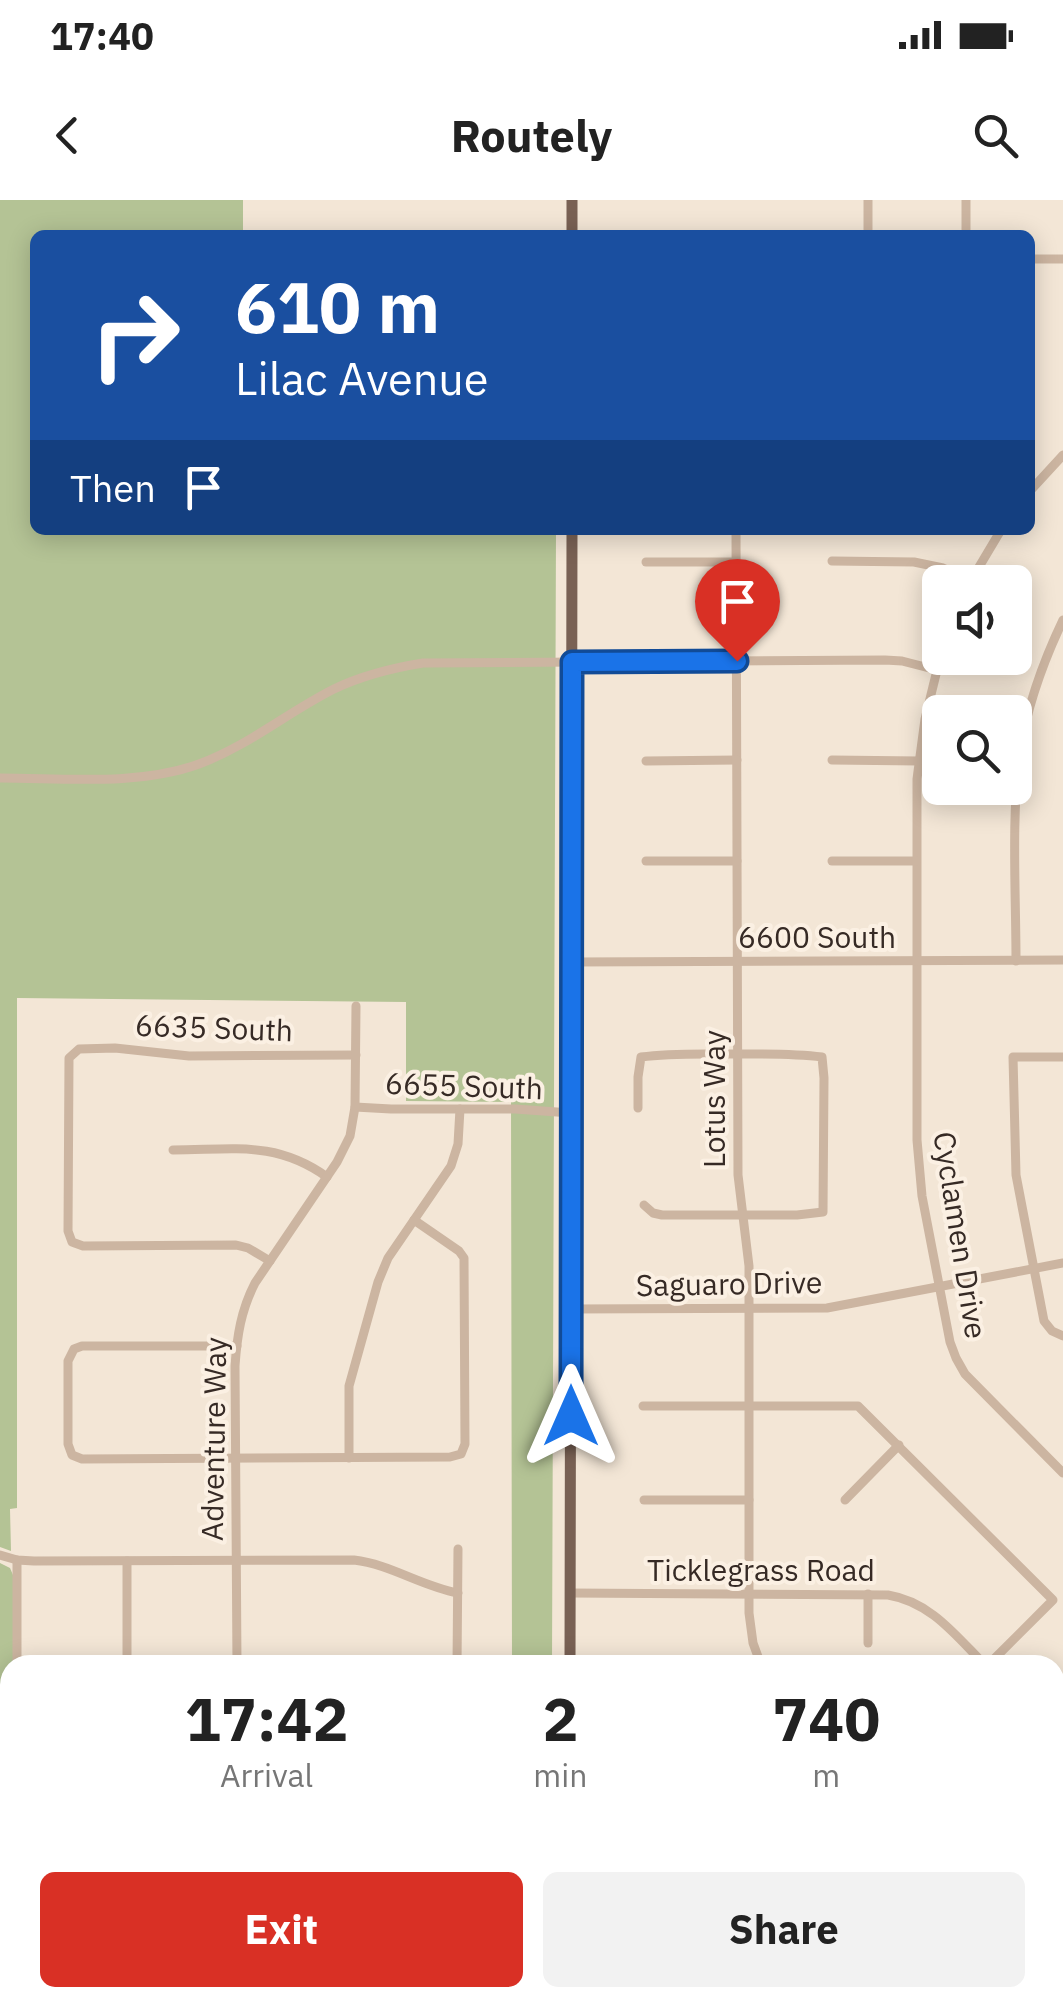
<!DOCTYPE html>
<style>
:root{--surface:#fff;--page:#f2f2f2;--text:#222;--muted:#767676;--accent:#d93025}
body{margin:0;font-family:"IBM Plex Sans",sans-serif;background:var(--page);color:var(--text);height:100vh;display:flex;flex-direction:column;font-size:38px;white-space:nowrap}
*{box-sizing:border-box;margin:0}
p{font-size:32px;color:var(--muted)}
.icon{flex:none;width:55px;height:55px;fill:none;stroke:currentColor;stroke-width:2;stroke-linecap:round;stroke-linejoin:round}
.map{position:relative;flex:1;overflow:hidden}
.drawer{position:absolute;left:0px;top:1455px;width:1065px;height:352px;display:flex;flex-direction:column;background:var(--surface);border-radius:30px 30px 0 0;box-shadow:0 5px 25px #0003}
.drawer>*{flex:none}
.top-card{position:absolute;left:30px;top:30px;width:1005px;height:305px;border-radius:15px;box-shadow:0 5px 25px #0003;background:#1a4fa0;color:#fff;overflow:hidden}
.tools{position:absolute;left:922px;top:365px;display:grid;gap:20px}
.tools a{display:grid;place-items:center;width:110px;height:110px;border-radius:15px;background:var(--surface);box-shadow:0 5px 25px #0003;font-size:50px}
.pin{position:absolute;display:grid;place-items:center;width:85px;height:85px;color:#fff;margin:-102px -42px;border-radius:50% 50% 50% 0;rotate:-45deg;box-shadow:0 0 10px #0007}
.pin .icon{rotate:45deg}
.me{position:absolute;width:110px;margin:-55px;rotate:0deg;stroke-linejoin:round;filter:drop-shadow(0 0 8px #0008)}
.turn{display:flex;align-items:center;gap:35px;height:210px;padding:0 40px;font-size:45px}
.turn .icon{width:130px;height:130px;stroke-width:2.5}
.turn b{display:block;font-size:70px;line-height:85px}
.then{display:flex;align-items:center;height:95px;padding:0 40px;background:#0003;gap:20px;font-size:38px}
.eta{display:flex;justify-content:space-evenly;align-items:center;height:170px;text-align:center}
.eta b{font-size:60px;font-weight:700;line-height:70px}
.button{display:flex;gap:20px;margin-top:auto;padding:20px 40px}
.button a{flex:1;height:115px;border-radius:15px;background:var(--accent);color:#fff;font-size:40px;font-weight:700;line-height:115px;text-align:center}
.button a+a{background:var(--page);color:var(--text)}
.status{display:flex;justify-content:space-between;align-items:center;height:70px;padding:0 50px;background:var(--surface);direction:ltr}
.status svg{height:28px;fill:currentColor}
header{display:flex;justify-content:space-between;align-items:center;height:130px;padding:0 40px;background:var(--surface);font-size:45px;font-weight:700}
.map>svg:first-child{display:block}
.green{fill:#b4c395}
.lines{fill:none;stroke-linecap:round;stroke-linejoin:round}
.minor{stroke:#ccb5a1;stroke-width:9}
.major{stroke:#796154;stroke-width:11}
.route-casing{stroke:#114b97;stroke-width:25}
.route{stroke:#1a73e8;stroke-width:18}
.labels{text-anchor:middle;dominant-baseline:central;stroke-width:8;stroke-linejoin:round;paint-order:stroke}
.street-label{font-size:30px;fill:#362a25;stroke:#fbf0e3}
</style>
<div class="status"><b>17:40</b><svg viewBox="0 0 49 12"><path d="M0 12V9h3v3zM5 12V6h3v6zM10 12V3h3v9zM15 12V0h3v12zM26 1h20v11H26zM47 4h2v5h-2z"/></svg></div>
<header><svg class="icon" aria-label="back" viewBox="0 0 24 24"><path d="M15 5l-7 7 7 7"/></svg>Routely<svg class="icon" aria-label="search" viewBox="0 0 24 24"><circle cx="10" cy="10" r="6"/><path d="M15 15l6 6"/></svg></header>
<div class="map">
<svg width="1063" height="1806" viewBox="0 0 1063 1806">
<rect width="100%" height="100%" fill="#f3e6d6"/>
<!-- green -->
<g class="green">
<path d="M0 0H243V35H35V330H556L552 1465H512L511 902 406 901V802L17 798V1308L10 1309 11 1351 0 1347Z"/>
<path d="M0 1363 10 1368 13 1375V1465H10V1751L0 1757Z"/>
<path d="M433 1798H551V1806H441Z"/>
</g>
<g class="lines">
<!-- minor -->
<g class="minor">
<path d="M868 0V35"/>
<path d="M966 0V35"/>
<path d="M1030 59H1063"/>
<path d="M1030 291 1063 255"/>
<path d="M736 330 738 975 749 1066V1413L753 1443 761 1465"/>
<path d="M832 361 914 362 943 368 971 381"/>
<path d="M646 362H736"/>
<path d="M970 382 1001 330"/>
<path d="M940 458 925 519 917 579V940L922 996 950 1142 956 1158 965 1174 1063 1273"/>
<path d="M832 560 919 561"/>
<path d="M646 561 737 560"/>
<path d="M0 578C64 578 139 586 199 564 248 546 288 512 334 489 363 475 392 468 423 463L885 460 902 461 937 470"/>
<path d="M646 661H737"/>
<path d="M832 661H916"/>
<path d="M1016 761C1016 694 1011 617 1020 552 1027 506 1043 462 1063 420"/>
<path d="M572 762 1063 760"/>
<path d="M1063 857H1013L1016 975 1044 1121 1052 1131 1063 1136"/>
<path d="M355 907 391 909H515L571 913"/>
<path d="M638 908V877L641 857C670 853 699 854 728 854 759 854 791 853 822 857L824 878 823 1012 797 1015H662L653 1013 644 1005"/>
<path d="M173 950C233 950 275 940 327 977"/>
<path d="M270 1061 248 1048 236 1045 83 1046 72 1042 68 1031 69 858 79 849 115 848 189 856 356 855"/>
<path d="M571 1109 827 1108 1063 1063"/>
<path d="M237 1146H82L74 1149 68 1161V1244L72 1255 82 1259 450 1257 461 1254 465 1244 464 1058 459 1051 414 1020"/>
<path d="M643 1206H858L1053 1400 988 1465"/>
<path d="M349 1258V1186L378 1082 388 1058 451 966 458 944 460 909"/>
<path d="M644 1300H749"/>
<path d="M845 1300 899 1245"/>
<path d="M0 1355 17 1360 34 1361 354 1360C390 1364 421 1386 458 1393"/>
<path d="M17 1360V1465"/>
<path d="M127 1361V1465"/>
<path d="M570 1393 888 1395C931 1402 956 1436 985 1465"/>
<path d="M868 1443V1394"/>
<path d="M347 1463V1465"/>
<path d="M237 1465 235 1166C237 1136 241 1110 255 1083L337 962 350 936 355 907 356 806"/>
<path d="M457 1465 458 1349"/>
<path d="M1055 1531 1063 1523"/>
<path d="M1055 1535 1063 1542"/>
<path d="M1055 1762 1063 1761"/>
<path d="M0 1764H10"/>
<path d="M128 1798V1806"/>
<path d="M237 1798V1806"/>
<path d="M826 1798 827 1806"/>
</g>
<!-- major -->
<g class="major">
<path d="M572 0V35"/>
<path d="M570 1465 572 330"/>
<path d="M571 1798V1806"/>
</g>
</g>
<g class="lines">
<defs>
<path id="route" d="M571 1216 572 462 737 461"/>
</defs>
<!-- route casing -->
<use href="#route" class="route-casing"/>
<!-- route -->
<use href="#route" class="route"/>
</g>
<g class="labels">
<!-- street labels -->
<g class="street-label">
<text x="817" y="736">6600 South</text>
<text transform="translate(214 827) rotate(2)">6635 South</text>
<text transform="translate(464 885) rotate(2)">6655 South</text>
<text transform="translate(713 899) rotate(-90)">Lotus Way</text>
<text transform="translate(961 1035) rotate(81)">Cyclamen Drive</text>
<text transform="translate(729 1083) rotate(-1)">Saguaro Drive</text>
<text transform="translate(213 1239) rotate(-89)">Adventure Way</text>
<text x="761" y="1369">Ticklegrass Road</text>
</g>
</g>
</svg>
<div class="tools">
<a><svg class="icon" aria-label="sound" viewBox="0 0 24 24"><path d="M4 9h4l5-4v14l-5-4H4zM17 9q2 3 0 6"/></svg></a>
<a><svg class="icon" aria-label="search" viewBox="0 0 24 24"><circle cx="10" cy="10" r="6"/><path d="M15 15l6 6"/></svg></a>
</div>
<div class="pin" style="left:737px;top:461px;background:#d93025"><svg class="icon" aria-label="arrive" viewBox="0 0 24 24"><path d="M6 21V4h12l-3 4 3 4H6"/></svg></div>
<svg class="me" style="left:571px;top:1216px" viewBox="-20 -20 40 40"><path d="M0-17L14 15 0 8-14 15z" fill="#1a73e8" stroke="#fff" stroke-width="4"/></svg>
<div class="top-card">
<div class="turn"><svg class="icon" aria-label="right" viewBox="0 0 24 24"><path d="M7 20v-9h11M14 6l5 5-5 5"/></svg><div><b>610 m</b>Lilac Avenue</div></div>
<div class="then">Then<svg class="icon" aria-label="arrive" viewBox="0 0 24 24"><path d="M6 21V4h12l-3 4 3 4H6"/></svg></div>
</div>
<section class="drawer">
<div class="eta">
<div><b>17:42</b><p>Arrival</p></div>
<div><b>2</b><p>min</p></div>
<div><b>740</b><p>m</p></div>
</div>
<div class="button"><a>Exit</a><a>Share</a></div>
</section>
</div>
